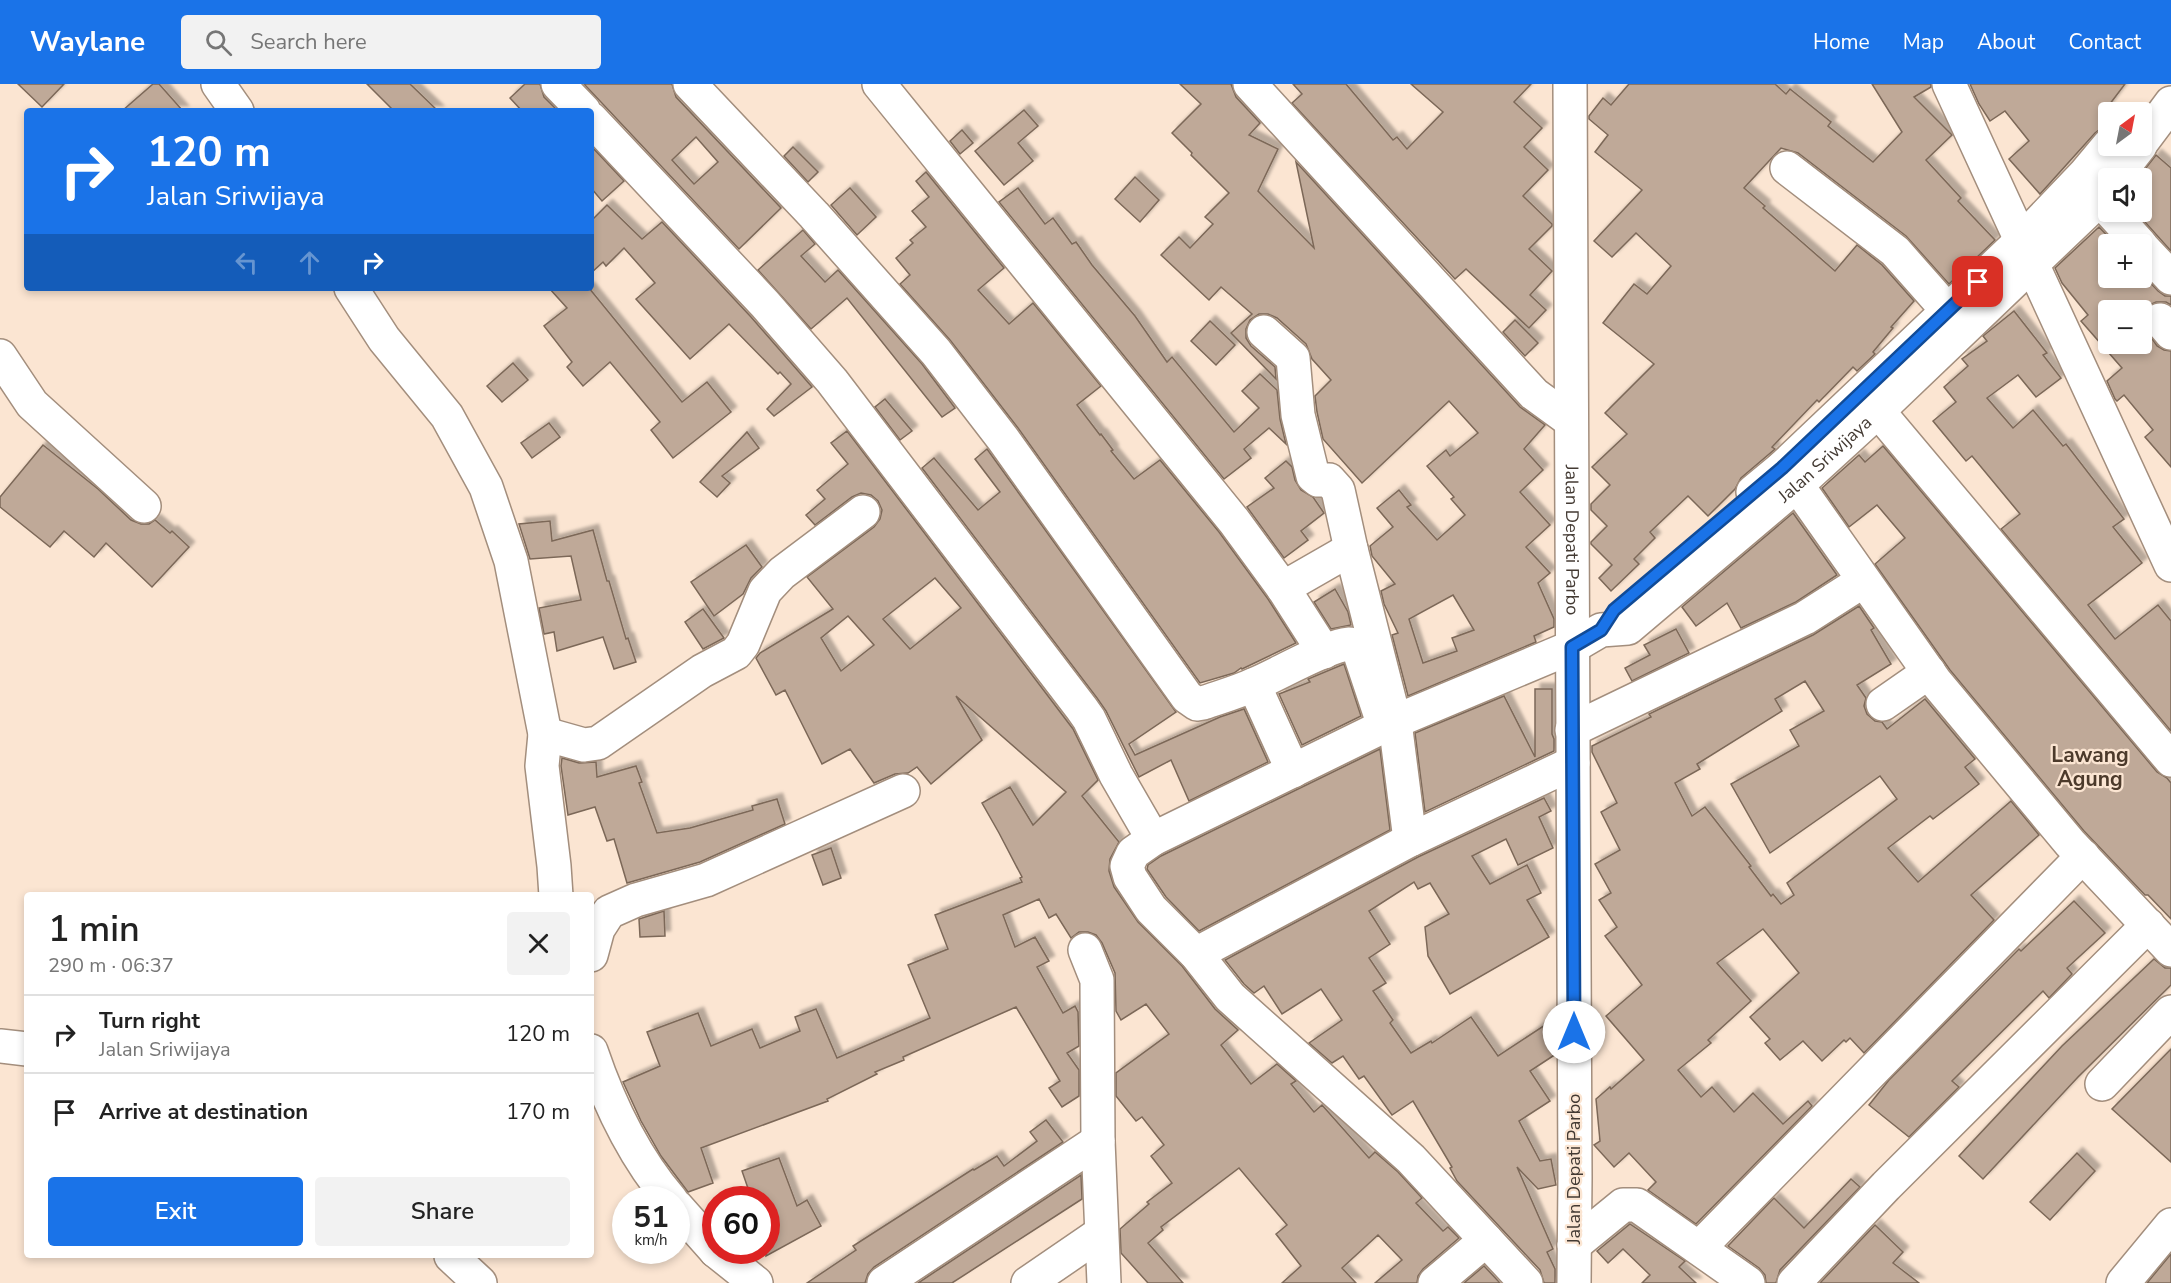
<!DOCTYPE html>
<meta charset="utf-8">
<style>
:root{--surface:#fff;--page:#f2f2f2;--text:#222;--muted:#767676;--line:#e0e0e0;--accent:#1a73e8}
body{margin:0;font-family:"Nunito Sans",sans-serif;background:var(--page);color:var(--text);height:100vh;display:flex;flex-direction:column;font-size:22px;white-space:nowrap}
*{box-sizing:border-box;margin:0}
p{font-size:20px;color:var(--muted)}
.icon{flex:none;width:33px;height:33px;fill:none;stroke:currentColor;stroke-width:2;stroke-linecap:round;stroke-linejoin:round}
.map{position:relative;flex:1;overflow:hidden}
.side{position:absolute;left:24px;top:808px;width:570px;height:366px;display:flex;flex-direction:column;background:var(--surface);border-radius:6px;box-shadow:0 3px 9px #0003}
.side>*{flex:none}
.guide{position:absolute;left:24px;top:24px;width:570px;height:183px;border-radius:6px;box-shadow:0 3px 9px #0003;background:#1a73e8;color:#fff;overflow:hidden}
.needle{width:39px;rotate:32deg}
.controls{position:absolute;left:2098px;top:18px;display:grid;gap:12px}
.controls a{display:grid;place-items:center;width:54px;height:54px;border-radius:6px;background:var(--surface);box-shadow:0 3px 9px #0003;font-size:30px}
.speed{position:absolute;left:612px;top:1102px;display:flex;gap:12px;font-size:30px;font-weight:700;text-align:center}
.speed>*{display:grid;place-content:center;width:78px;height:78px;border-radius:50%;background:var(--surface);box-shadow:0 3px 9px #0003;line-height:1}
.speed small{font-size:15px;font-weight:400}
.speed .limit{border:9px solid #d22;background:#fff;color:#111}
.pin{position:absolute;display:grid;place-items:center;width:51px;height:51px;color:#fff;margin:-26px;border-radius:12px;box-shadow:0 3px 9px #0006}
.me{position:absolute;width:66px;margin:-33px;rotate:0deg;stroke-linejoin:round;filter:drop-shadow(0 0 4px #0008)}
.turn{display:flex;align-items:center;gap:21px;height:126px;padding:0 24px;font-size:27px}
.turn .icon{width:78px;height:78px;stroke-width:2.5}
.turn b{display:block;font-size:42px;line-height:51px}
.lanes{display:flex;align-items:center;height:57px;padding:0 24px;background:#0003;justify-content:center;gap:30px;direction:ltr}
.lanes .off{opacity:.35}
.round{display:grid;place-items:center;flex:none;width:63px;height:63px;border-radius:6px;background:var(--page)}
.headline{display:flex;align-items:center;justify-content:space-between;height:102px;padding:0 24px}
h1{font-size:36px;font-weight:600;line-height:45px}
.primary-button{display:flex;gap:12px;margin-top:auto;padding:12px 24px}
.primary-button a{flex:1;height:69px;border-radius:6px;background:var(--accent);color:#fff;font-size:24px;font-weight:600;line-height:69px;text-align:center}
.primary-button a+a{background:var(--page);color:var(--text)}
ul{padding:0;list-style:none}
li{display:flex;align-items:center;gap:18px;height:78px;padding:0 24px;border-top:2px solid var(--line)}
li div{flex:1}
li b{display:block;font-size:22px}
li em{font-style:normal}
header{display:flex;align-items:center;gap:36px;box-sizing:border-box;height:84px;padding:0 30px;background:var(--accent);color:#fff}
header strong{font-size:28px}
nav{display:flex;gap:33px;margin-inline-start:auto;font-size:21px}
.search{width:420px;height:54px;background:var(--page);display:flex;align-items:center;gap:15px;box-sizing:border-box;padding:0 21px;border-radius:6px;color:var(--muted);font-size:22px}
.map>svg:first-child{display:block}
.building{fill:#bfa998;stroke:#7c6858;stroke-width:1.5;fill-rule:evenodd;filter:url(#shadow)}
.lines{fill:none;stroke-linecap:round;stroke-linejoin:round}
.minor-casing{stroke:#a38e7d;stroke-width:36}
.major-casing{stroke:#a38e7d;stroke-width:36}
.highway-casing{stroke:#a38e7d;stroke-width:36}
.minor{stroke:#fff;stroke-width:33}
.major{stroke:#fff;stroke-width:33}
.highway{stroke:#fff;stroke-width:33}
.route-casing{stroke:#114b97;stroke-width:15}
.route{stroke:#1a73e8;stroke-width:10}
.labels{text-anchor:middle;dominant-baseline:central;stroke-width:4.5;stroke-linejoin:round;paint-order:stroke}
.street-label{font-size:18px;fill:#433a33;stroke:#fbe5d2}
.quarter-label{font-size:21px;font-weight:bold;fill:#4c3a2b;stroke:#fbe5d2}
</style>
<header>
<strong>Waylane</strong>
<div class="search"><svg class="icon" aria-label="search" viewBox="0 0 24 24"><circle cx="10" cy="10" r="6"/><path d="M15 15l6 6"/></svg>Search here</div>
<nav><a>Home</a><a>Map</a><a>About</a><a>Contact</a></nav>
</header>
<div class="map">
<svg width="2171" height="1199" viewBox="0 0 2171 1199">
<defs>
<filter id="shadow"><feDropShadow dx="5.5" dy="-5.5" stdDeviation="1.5" flood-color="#0004"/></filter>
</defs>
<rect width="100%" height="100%" fill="#fbe5d2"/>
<!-- building -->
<g class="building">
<path d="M18 0H64L42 23Z"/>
<path d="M153 0H159L183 27H122Z"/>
<path d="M367 0H410L438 27H394Z"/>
<path d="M525 0H540L544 13 555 24 552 27H522L510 14Z"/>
<path d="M584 0H672L676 13 781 124 739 165ZM696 53 718 78 694 100 672 76Z"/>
<path d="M1180 0H1231L1236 13 1260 39 1249 51 1278 65 1258 107 1314 164 1296 78 1520 323 1545 341 1524 365 1543 386 1520 408 1550 441 1526 463 1550 489 1538 499 1554 535V543L1534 552 1536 558 1408 612 1392 551 1398 549 1384 520 1381 507 1395 500 1372 472 1370 462 1393 443 1377 424 1399 406 1411 421 1407 423 1437 456 1465 431 1451 415 1454 413 1427 382 1446 366 1450 372 1478 349 1449 317 1362 399 1323 355 1317 328 1315 312 1331 296 1312 275 1306 260 1277 234 1268 230H1259L1250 236 1246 245V254L1251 262 1275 283 1276 295 1231 249 1252 230 1221 203 1209 216 1161 171 1179 153 1190 164 1213 140 1205 133 1229 109 1191 71 1192 69 1172 49 1201 20ZM1453 511 1474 546 1452 554 1457 567 1423 579 1409 535Z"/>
<path d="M1293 0H1346L1393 56 1397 53 1407 65 1443 28 1411 0H1531L1514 18 1542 44 1524 63 1548 86 1523 112 1552 140V142L1529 165 1552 187 1530 211 1546 226 1529 244 1466 185 1455 195 1292 19 1302 10Z"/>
<path d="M1629 0H1775L1786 10 1790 5 1831 38 1828 42 1873 78 1902 48 1872 0H1931V3L1914 13 1952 51 1926 76 1961 114 1958 117 1995 156 1949 200 1906 152 1798 69 1781 64 1744 104 1765 122 1763 124 1835 187 1857 161 1882 181 1914 217 1891 243 1893 244 1873 268 1875 270 1857 287 1853 283 1819 318 1817 316 1772 363 1775 365 1741 394 1735 405 1708 432 1688 412 1650 448 1655 454 1634 475 1639 480 1611 507 1599 494 1612 481 1591 460V458L1607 442 1591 426V420L1610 401 1592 383 1627 350 1605 329 1654 280 1603 239 1634 200 1647 210 1671 182 1636 149 1612 173 1594 157 1642 106 1595 68 1608 51 1589 35V32L1603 14 1611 21Z"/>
<path d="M1970 0H2125L2100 33 2107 40 2095 49 2040 110 2009 75 2029 57 2005 27 1990 37 1979 20Z"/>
<path d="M1024 26 1038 42 1018 59 1033 77 1004 101 975 67Z"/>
<path d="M962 46 973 59 960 70 950 57Z"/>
<path d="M591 62 624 97 602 117 591 104Z"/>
<path d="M793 63 818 88 808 98 784 72Z"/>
<path d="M2156 71 2171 84V167L2136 128H2142V94H2138Z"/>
<path d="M926 88 1004 184 978 206 1009 240 1033 219 1101 302 1077 321 1100 351 1101 350 1113 366 1111 367 1134 395 1160 376 1219 448 1268 515 1296 559 1242 585 1241 584 1234 589 1200 599 1018 344 950 256 900 200 910 191 896 174 913 159 910 156 926 143 912 127 929 113 916 97Z"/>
<path d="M1135 93 1159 116 1140 138 1115 115Z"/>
<path d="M850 104 876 133 857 151 831 121Z"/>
<path d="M1018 104 1045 140 1053 134 1072 160 1076 158 1092 181 1135 232 1167 278 1172 273 1234 348 1259 324 1242 307 1260 290 1277 306 1280 335 1286 360 1269 344 1244 365 1251 374 1224 395 999 118Z"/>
<path d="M607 121 642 155 662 138 751 233 812 303 774 332 767 325 791 300 780 288 778 290 729 240 690 275 636 215 655 199 624 164 606 182 603 178 591 189V137Z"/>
<path d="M2099 143 2115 160H2109V194H2142V190L2158 207 2165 212H2171V221L2166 218H2156L2147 222 2142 233V226H2109V260H2142V240L2157 262 2164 266 2171 267V383L2145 353 2153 346 2124 311 2117 317 2115 315 2107 297 2122 284 2081 237 2088 231 2062 199 2055 184Z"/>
<path d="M803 146 815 160 801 172 825 198 838 186 922 280 955 324 942 333 847 214 811 245 758 186Z"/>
<path d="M549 204H589L682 318 707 298 731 328 673 374 651 346 660 338 610 278 583 302 567 283 572 278 544 242 567 224Z"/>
<path d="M2014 227 2047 269 2043 271 2061 294 2036 313 2018 291 1987 314 2013 344 2033 326 2063 362 2066 360 2124 435 2113 443 2142 479 2088 521 2115 555 2158 521 2171 537V647L2001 445 2020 430 1972 372 1966 377 1933 337 1956 318 1944 303 1968 282 1962 275 1987 257 1983 252Z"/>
<path d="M1515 236 1538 259 1525 272 1503 248Z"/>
<path d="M1210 237 1235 261 1216 281 1191 257Z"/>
<path d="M513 279 528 296 502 318 487 302Z"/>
<path d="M885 315 912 347 900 356 875 323Z"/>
<path d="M549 339 560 353 532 374 521 359Z"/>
<path d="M847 347 1073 645 1098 696 1082 712 1119 758 1110 775 1109 787 1114 803 1138 838 1182 882 1215 925 1238 946 1221 961 1251 1000 1277 980 1296 997 1291 1000 1314 1028 1322 1021 1369 1074 1375 1068 1398 1088 1422 1114 1416 1119 1443 1147 1448 1143 1459 1154 1423 1185 1418 1192 1417 1199H1375L1402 1176 1378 1151 1342 1184 1356 1199H1282L1301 1182 1276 1150 1287 1141 1239 1084 1161 1143 1163 1146 1148 1159 1183 1199H1148L1121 1169 1120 1145 1149 1120 1147 1118 1172 1099 1151 1072 1164 1061 1142 1033 1136 1037 1116 1012V989L1169 950 1146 920 1121 936 1116 927 1115 889 1102 859 1096 851 1088 848H1079L1071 854 1056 830 1049 834 1039 815 1003 831 1015 863 1035 853 1049 877 1037 883 1063 929 1075 922 1078 928 1079 962 1067 969 1079 986V1012L1062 1023 1049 1004 1060 997 1016 923 903 973 904 976 875 988 877 990 827 1015 828 1017 701 1064 713 1099 688 1108 661 1072 641 1037 623 998 660 982 647 948 698 929 711 962 752 945 760 964 800 947 795 933 816 925 837 974 930 934 908 881 948 865 935 831 1022 798 1020 794 1022 793 999 749 982 719 1010 703 1033 741 1066 708 956 612 982 656 931 700 917 683 908 689 895 690 874 699 850 665 822 680 785 606 776 611 756 574 760 569 833 525 807 493 874 443 880 435 882 426 878 417 871 411 861 409 852 413 815 441 806 431 825 415 817 406 848 380 831 359ZM935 494 961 524 910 565 883 535ZM848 532 874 561 841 587 821 554Z"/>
<path d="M747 348 759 364 722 392 730 399 717 413 700 398Z"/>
<path d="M43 361 98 405 131 436 141 440H149L155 436 170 449 172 447 189 463 152 503 106 459 94 473 64 447 50 463 0 423V413Z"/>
<path d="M1883 362 2157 688 2167 694 2171 699V835L2148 811H2145L2084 747 1950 586 1875 480 1905 454 1877 421 1849 443 1822 404 1859 371 1865 378Z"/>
<path d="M987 365 1176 628 1129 660 1135 671 1220 633 1244 625 1268 678 1189 717 1171 676 1139 693 1106 627 1097 614 922 384 934 374 978 426 1000 408 975 375Z"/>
<path d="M1286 377 1292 383 1295 396 1301 406 1313 413 1324 429 1301 447 1308 456 1284 474 1247 423 1274 404 1265 394Z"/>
<path d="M1793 429 1837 491 1796 518 1741 544 1727 519 1696 542 1682 523Z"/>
<path d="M550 437 552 457 593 446 607 497H609L626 555 628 554 636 578 614 585 603 553 557 567 554 548 544 550 539 524 581 516 571 472 530 475 519 440Z"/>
<path d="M746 461 762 483 751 494 743 510 714 532 691 498Z"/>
<path d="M1335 505 1348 528 1351 541 1331 545 1314 518Z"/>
<path d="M1859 522 1874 544 1871 546 1891 580 1857 601 1866 614 1864 622 1867 630 1875 637 1882 638 1887 645 1925 615 1975 675 1965 683 1979 700 1933 735 1930 732 1888 764 1918 798 2011 717 2039 751 1971 811 1994 836 1864 969 1850 954 1846 958 1844 956 1822 977 1803 957 1780 976 1765 959 1770 955 1750 933 1799 889 1763 845 1717 879 1751 917 1708 956 1711 959 1678 986 1701 1013 1712 1003 1734 1028 1753 1009 1783 1040 1808 1017 1812 1022 1696 1140 1648 1106 1656 1098 1629 1069 1614 1083 1594 1061 1600 1057 1596 1015 1610 1003 1611 1005 1644 976 1606 932 1642 901 1605 852 1617 843 1599 816 1611 809 1595 780 1620 766 1601 728 1617 719 1592 668V662L1651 633 1649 630 1813 551ZM1805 597 1824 627 1790 646 1799 662 1731 700 1770 769 1880 692 1897 715 1787 799 1794 811 1781 820 1773 810 1771 812 1749 783 1751 782 1705 723 1692 732 1675 699 1700 685 1697 680 1782 627 1775 615Z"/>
<path d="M703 525 724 554 703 565 685 538Z"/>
<path d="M1676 545 1689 569 1632 597 1625 584 1650 571 1644 561Z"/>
<path d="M1344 580 1361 632 1302 661 1279 610 1310 598 1308 595Z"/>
<path d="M1535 605H1552V650L1554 655V667L1425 728 1415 649 1504 612 1535 673Z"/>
<path d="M1380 665 1390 746 1199 847 1166 813 1147 785 1148 781 1161 772Z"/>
<path d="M562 674 579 679 596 678 597 693 636 682 642 698 639 699 657 749 690 744 753 726 752 722 777 715 785 740 700 778 627 799 614 755 607 757 595 723 568 731 561 682Z"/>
<path d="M1544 714 1551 727 1539 733 1553 764 1518 781 1506 755 1472 772 1490 800 1527 781 1541 809 1527 816 1549 853 1450 910 1428 872 1425 843 1449 830 1430 799 1418 805 1414 798 1369 827 1390 860 1369 874 1386 899 1373 907 1393 936 1390 939 1411 969 1431 957 1432 959 1471 933 1498 972 1545 941 1556 956V970L1530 987 1550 1017 1519 1037 1540 1077 1551 1075 1556 1101 1538 1105 1517 1083 1553 1165 1547 1168 1555 1185V1199H1544L1540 1186 1457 1097 1450 1084 1452 1083 1413 1017 1392 1031 1364 992 1359 995 1343 972 1332 979 1309 959 1342 936 1321 905 1282 930 1264 902 1254 909 1244 900 1225 876 1418 773Z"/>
<path d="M831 764 841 794 823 801 812 771Z"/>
<path d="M2074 817 2105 849 2067 884 2072 890 2049 914 2043 907 1952 997 1959 1003 1909 1053 1869 1021 1889 996 2019 865 2021 867Z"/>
<path d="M664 827 665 852 640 853 639 835Z"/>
<path d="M2154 875 2165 884H2171V901L2078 993 1983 1095 1959 1072 2062 962Z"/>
<path d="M2171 965V1078L2112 1025Z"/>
<path d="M1046 1036 1063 1058 874 1183 868 1190 865 1199H807L856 1166 853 1162 973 1085 974 1086 997 1072 1004 1082 1037 1057 1030 1048Z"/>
<path d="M2077 1069 2095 1087 2050 1136 2030 1118Z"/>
<path d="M779 1074 797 1122 807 1116 821 1142 766 1172V1116H752L742 1087Z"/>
<path d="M1081 1091 1082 1115 952 1199H918Z"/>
<path d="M1851 1095 1860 1103 1780 1186 1776 1199H1766L1765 1191 1759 1184 1728 1162 1774 1114 1804 1144Z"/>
<path d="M1630 1140 1685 1177 1679 1183 1696 1199H1642L1650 1191 1623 1165 1608 1179 1597 1167Z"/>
<path d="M1875 1141 1903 1168 1893 1179 1919 1199H1820Z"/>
<path d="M2171 1170V1199H2147Z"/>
<path d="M1484 1182 1500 1199H1464Z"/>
</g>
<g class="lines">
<defs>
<g id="minor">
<path d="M218 0 237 27"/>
<path d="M558 0 584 27"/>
<path d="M690 0 814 131 936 268 1003 355 1187 613 1197 620 1203 619C1220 613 1238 608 1255 600 1277 591 1328 561 1349 560 1354 560 1356 562 1359 567L1384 642"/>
<path d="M879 0 1234 437 1283 504 1324 568"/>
<path d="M1250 0 1534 310 1571 337"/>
<path d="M591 35 765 220 832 297 1082 625 1089 635 1116 691 1153 755"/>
<path d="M1787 84 1895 167 1948 227"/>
<path d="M2111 128 2140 160"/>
<path d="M2142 163 2171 194"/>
<path d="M351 204 384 255 447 332 486 403 511 477 545 650 542 682 554 782 556 812"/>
<path d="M2160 236 2171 249"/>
<path d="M1264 248 1293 274 1298 331 1313 392 1318 396H1329L1338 406 1351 465 1395 638 1410 756"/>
<path d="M0 272 32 320 144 422"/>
<path d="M1878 327 2171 676"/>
<path d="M1782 384 1797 401 1935 597 2070 759 2171 866"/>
<path d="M1283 504 1351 465"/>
<path d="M1254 601 1293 687"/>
<path d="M1883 620 1929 588"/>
<path d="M1572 646 1805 534 1863 497"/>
<path d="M545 650 584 661 598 659 702 587 736 569 743 560 765 507 782 489 863 428"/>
<path d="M1085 866 1097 896 1098 1057 1104 1199"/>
<path d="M1196 870 1410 756 1573 679"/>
<path d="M591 871 598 845 609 828 636 816 706 796 903 707"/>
<path d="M0 962 27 965"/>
<path d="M591 967C609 1020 635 1074 671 1116"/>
<path d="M2102 1000 2171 928"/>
<path d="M676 1122 716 1167"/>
<path d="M1574 1161 1623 1121H1637L1748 1199"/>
<path d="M1699 1164 2083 772"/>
<path d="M716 1167 756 1199"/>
<path d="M451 1172 480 1199"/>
<path d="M884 1199 1098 1057"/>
<path d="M1028 1199 1101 1149"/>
<path d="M1435 1199 1486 1156"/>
<path d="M1526 1199 1411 1075 1230 913 1196 870 1151 825 1130 793 1127 782 1133 769 1153 755 1384 642 1572 563"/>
<path d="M1794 1199 1886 1102 2148 841"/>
<path d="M2123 1199 2171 1141"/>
</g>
<g id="major">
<path id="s1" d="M1570 0 1575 1094 1574 1199"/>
<path d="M2142 58 2171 19"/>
<path d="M2115 94 2140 62"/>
<path d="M1753 408 1782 384 2022 156 2084 91 2109 61"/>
<path id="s2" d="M1572 563 1601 546 1628 544 1797 401 1878 327 2100 115 2109 102"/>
</g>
<path id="highway" d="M1949 0 2171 481"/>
</defs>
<!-- minor casing -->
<use href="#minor" class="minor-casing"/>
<!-- major casing -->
<use href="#major" class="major-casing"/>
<!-- highway casing -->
<use href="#highway" class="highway-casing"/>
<!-- minor -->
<use href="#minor" class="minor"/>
<!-- major -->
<use href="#major" class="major"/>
<!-- highway -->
<use href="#highway" class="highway"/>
</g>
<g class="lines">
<defs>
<path id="route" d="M1574 948 1572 563 1601 546 1614 526 1782 384 1978 198"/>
</defs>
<!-- route casing -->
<use href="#route" class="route-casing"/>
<!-- route -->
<use href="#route" class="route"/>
</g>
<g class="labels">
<!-- street labels -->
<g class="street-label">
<text stroke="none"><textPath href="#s2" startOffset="320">Jalan Sriwijaya</textPath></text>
<text stroke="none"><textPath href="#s1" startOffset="456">Jalan Depati Parbo</textPath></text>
<text transform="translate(1574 1085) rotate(-90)">Jalan Depati Parbo</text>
</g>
<!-- quarter labels -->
<g class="quarter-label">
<text x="2090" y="671">Lawang<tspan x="2090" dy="24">Agung</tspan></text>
</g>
</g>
</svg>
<div class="controls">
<a><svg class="needle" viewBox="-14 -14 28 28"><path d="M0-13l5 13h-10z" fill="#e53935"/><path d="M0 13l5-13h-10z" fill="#767676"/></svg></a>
<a><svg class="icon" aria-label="sound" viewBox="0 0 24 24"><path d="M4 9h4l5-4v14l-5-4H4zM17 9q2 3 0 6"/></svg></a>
<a>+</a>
<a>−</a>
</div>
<div class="speed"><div>51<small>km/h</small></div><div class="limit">60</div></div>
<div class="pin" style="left:1978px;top:198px;background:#d93025"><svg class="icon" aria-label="arrive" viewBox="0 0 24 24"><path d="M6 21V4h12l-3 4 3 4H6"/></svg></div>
<svg class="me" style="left:1574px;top:948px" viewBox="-20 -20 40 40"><circle r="19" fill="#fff"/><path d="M0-13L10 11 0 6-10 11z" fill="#1a73e8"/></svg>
<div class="guide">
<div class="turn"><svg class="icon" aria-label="right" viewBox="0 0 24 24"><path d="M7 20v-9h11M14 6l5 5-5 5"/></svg><div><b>120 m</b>Jalan Sriwijaya</div></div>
<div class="lanes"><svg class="icon off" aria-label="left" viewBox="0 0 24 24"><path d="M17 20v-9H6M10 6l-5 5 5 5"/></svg><svg class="icon off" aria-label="ahead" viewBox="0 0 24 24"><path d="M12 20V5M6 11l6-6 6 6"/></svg><svg class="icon" aria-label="right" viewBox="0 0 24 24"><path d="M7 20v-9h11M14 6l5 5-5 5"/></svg></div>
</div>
<section class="side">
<div class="headline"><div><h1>1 min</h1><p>290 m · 06:37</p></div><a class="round"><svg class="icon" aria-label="close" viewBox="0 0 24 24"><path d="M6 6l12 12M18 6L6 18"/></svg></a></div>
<ul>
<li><svg class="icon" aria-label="right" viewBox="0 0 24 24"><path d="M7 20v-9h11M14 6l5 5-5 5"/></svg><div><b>Turn right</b><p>Jalan Sriwijaya</p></div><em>120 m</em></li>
<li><svg class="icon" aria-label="arrive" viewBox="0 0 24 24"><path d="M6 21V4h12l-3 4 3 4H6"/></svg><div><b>Arrive at destination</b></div><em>170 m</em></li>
</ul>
<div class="primary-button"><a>Exit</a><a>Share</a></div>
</section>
</div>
